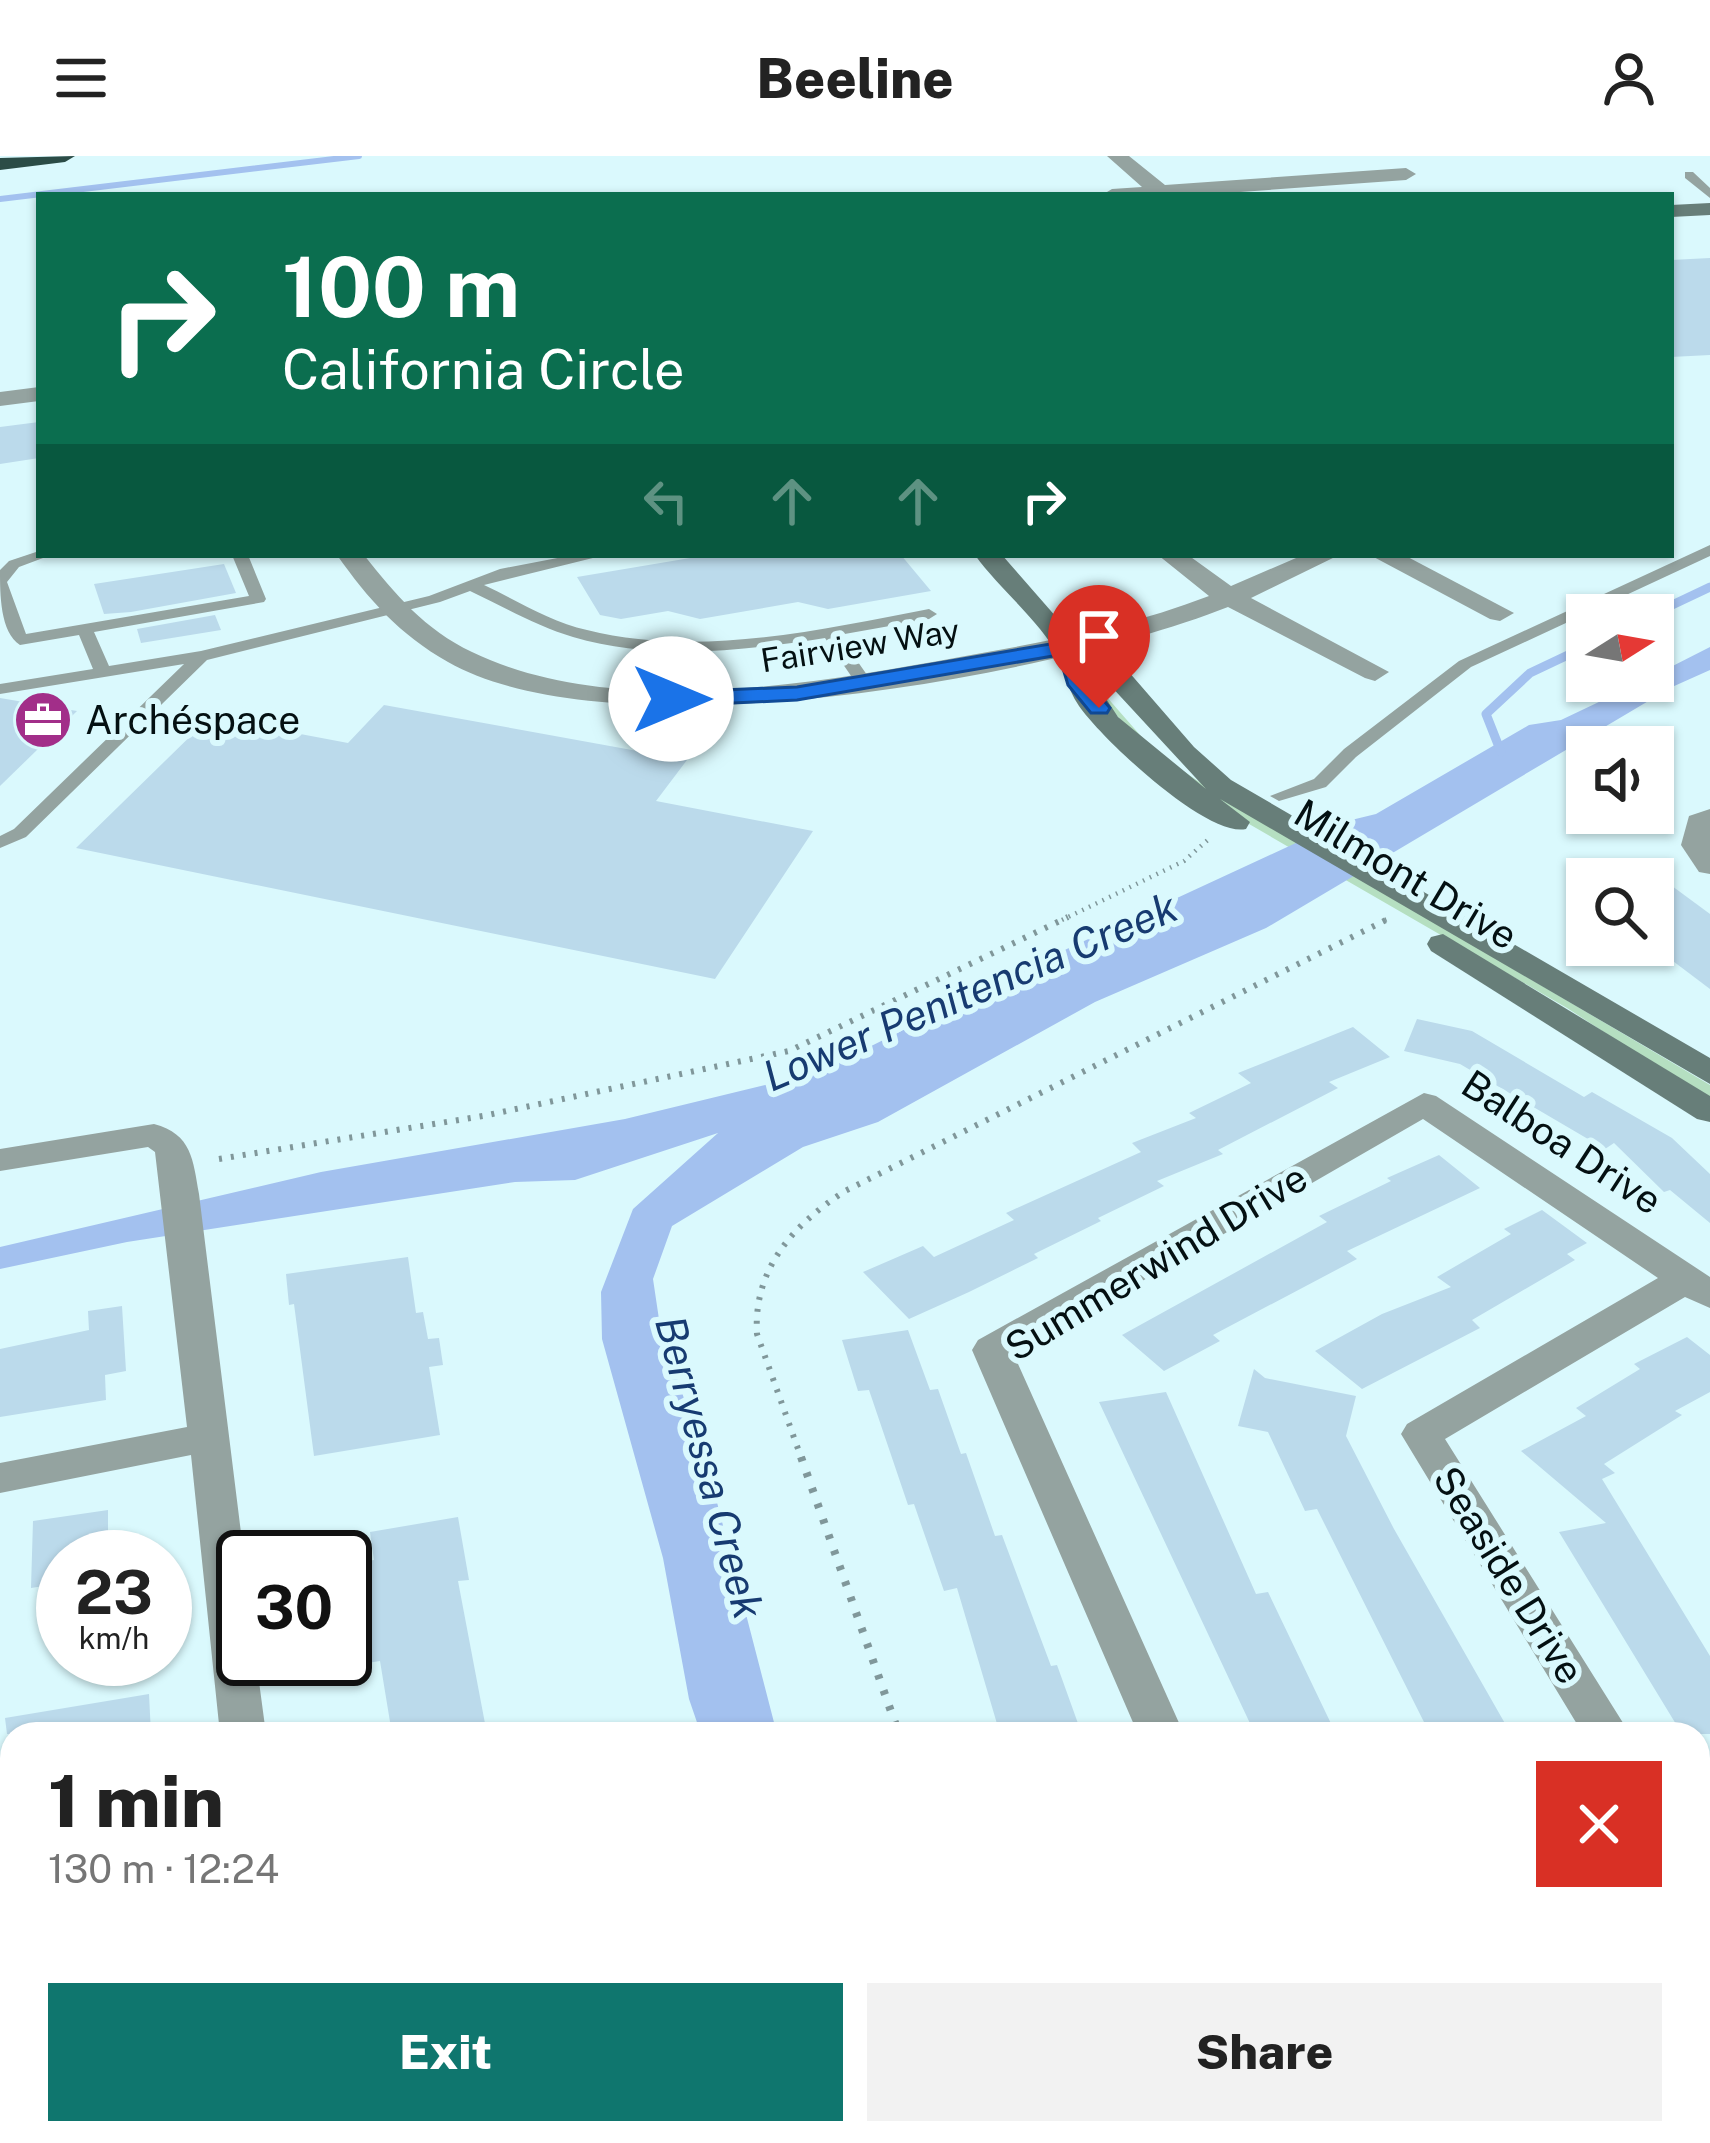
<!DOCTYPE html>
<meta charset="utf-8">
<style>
:root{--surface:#fff;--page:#f2f2f2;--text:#222;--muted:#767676;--accent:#0f766e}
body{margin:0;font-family:"Public Sans",sans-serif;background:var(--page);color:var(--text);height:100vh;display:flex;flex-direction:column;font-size:45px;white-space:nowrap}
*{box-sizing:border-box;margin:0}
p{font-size:39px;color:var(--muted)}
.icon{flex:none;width:66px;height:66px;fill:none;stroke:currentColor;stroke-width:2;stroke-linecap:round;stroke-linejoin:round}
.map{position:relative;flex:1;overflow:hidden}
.drawer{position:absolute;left:0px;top:1566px;width:1710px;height:423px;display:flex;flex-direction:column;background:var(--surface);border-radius:36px 36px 0 0;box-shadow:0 3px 9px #0004}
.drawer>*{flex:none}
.guide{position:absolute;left:36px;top:36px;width:1638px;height:366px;border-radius:0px;box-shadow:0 3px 9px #0004;background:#0b6e4f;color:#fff;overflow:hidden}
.needle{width:78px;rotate:79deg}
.controls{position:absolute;left:1566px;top:438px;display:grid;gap:24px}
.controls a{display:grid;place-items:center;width:108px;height:108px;border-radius:0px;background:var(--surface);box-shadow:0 3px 9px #0004;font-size:60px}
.speed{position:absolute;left:36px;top:1374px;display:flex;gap:24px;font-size:60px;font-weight:700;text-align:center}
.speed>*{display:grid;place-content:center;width:156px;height:156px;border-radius:50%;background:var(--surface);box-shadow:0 3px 9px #0004;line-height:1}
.speed small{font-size:30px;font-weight:400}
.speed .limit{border:6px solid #111;border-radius:18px;background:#fff;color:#111}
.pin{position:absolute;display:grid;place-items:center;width:102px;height:102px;color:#fff;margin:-123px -51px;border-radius:50% 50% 50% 0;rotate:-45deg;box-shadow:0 0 12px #0007}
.pin .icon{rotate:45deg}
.me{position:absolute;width:132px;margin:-66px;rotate:90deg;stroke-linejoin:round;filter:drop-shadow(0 0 9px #0008)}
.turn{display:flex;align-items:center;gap:42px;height:252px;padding:0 48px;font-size:54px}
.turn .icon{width:156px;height:156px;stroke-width:2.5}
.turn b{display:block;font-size:84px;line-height:102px}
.lanes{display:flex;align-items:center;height:114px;padding:0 48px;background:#0003;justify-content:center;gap:60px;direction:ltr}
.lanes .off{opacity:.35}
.round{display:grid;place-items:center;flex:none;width:126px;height:126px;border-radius:0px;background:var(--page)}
.headline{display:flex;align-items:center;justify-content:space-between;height:204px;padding:0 48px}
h1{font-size:72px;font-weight:800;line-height:90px}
.primary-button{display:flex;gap:24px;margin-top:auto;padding:24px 48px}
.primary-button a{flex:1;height:138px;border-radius:0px;background:var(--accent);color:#fff;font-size:48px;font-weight:800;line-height:138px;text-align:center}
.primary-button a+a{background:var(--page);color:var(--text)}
header{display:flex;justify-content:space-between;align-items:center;height:156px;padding:0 48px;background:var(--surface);font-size:54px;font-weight:800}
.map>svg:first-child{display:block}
.green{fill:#b5dfc1}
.water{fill:#a3c1ef}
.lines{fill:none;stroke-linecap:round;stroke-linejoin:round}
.stream-far1{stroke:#a3c1ef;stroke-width:6}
.stream{stroke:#a3c1ef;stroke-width:9}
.building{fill:#bbdaeb}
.path-far2{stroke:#80979a;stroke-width:4.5;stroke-dasharray:1.5 6;stroke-linecap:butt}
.path-far1{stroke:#80979a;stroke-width:6;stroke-dasharray:3 9;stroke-linecap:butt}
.path{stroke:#80979a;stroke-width:8;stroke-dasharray:4.5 12;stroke-linecap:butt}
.lane{fill:#94a3a0;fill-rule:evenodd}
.street{fill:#94a3a0;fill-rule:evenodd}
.secondary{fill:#677e79;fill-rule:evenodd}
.highway{fill:#2b4c46;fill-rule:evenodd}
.route{fill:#1a73e8;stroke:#114b97;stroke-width:3}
.labels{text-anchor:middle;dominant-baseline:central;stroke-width:12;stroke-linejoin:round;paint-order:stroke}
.far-street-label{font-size:33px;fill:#041012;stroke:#daf9fd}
.poi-label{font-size:39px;fill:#041012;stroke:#daf9fd;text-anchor:start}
.street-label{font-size:39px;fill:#041012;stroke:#daf9fd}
.water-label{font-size:42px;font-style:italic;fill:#173b71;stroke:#daf9fd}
</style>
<header><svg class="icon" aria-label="menu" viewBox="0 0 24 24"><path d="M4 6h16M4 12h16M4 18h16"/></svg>Beeline<svg class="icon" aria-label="person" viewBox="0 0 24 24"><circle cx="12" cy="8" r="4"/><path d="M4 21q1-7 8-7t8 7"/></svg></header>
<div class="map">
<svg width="1710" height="1987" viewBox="0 0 1710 1987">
<rect width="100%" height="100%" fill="#daf9fd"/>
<!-- green -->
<path class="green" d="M1085 523H1091L1154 595 1217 638 1710 929V945L1567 852 1211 646 1127 571Z"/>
<!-- water -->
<path class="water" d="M1710 491V514L1672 531 1266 772 1095 846 878 966 803 991 672 1070 653 1123 660 1170 712 1327 777 1578H701L689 1543 663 1402 602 1183 601 1136 633 1053 718 977 575 1024 515 1026 127 1086 0 1113V1091L321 1016 625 963 819 916 1056 798 1339 667 1376 658 1529 569 1561 564 1643 525H1653V520Z"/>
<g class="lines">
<!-- stream-far1 -->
<path class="stream-far1" d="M0 43 359 0"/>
<!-- stream -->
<g class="stream">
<path d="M1651 459 1710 431"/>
<path d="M1501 596 1486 558 1530 517 1587 490"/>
</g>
</g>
<!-- building -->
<g class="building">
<path d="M1710 102V199L1671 201V104Z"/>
<path d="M39 266V302L0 308V271Z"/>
<path d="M708 399H901L931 435 828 453 798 446 700 463 668 455 621 463 600 459 577 421Z"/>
<path d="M224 408 236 437 131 456 104 458 94 428Z"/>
<path d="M215 459 221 474 141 487 137 473Z"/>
<path d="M0 542 77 555 0 630Z"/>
<path d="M384 549 687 604 656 645 813 675 715 823 76 692 210 561 348 587Z"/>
<path d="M1653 716 1710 758V833L1653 790Z"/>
<path d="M1417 863 1472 875 1584 941 1592 936 1672 982 1710 1018V1067L1670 1034 1664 1036 1614 987 1605 993 1460 908 1404 895Z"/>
<path d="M1353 871 1390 901 1329 926 1338 932 1218 994 1223 998 1157 1025 1164 1030 1098 1062 1101 1065 1034 1098 1038 1102 969 1136 909 1163 863 1116 923 1090 934 1101 1014 1064 1006 1057 1141 996 1132 987 1196 962 1189 957 1251 927 1238 917Z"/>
<path d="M1439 999 1480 1032 1347 1095 1357 1103 1213 1179 1220 1185 1164 1215 1122 1179 1327 1066 1319 1060 1391 1025 1387 1022Z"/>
<path d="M1542 1054 1587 1087 1567 1098 1575 1104 1472 1164 1480 1172 1362 1233 1315 1195 1382 1158 1451 1131 1437 1121 1511 1078 1504 1073Z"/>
<path d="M408 1101 416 1157 423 1156 428 1183 439 1182 443 1209 429 1211 440 1279 314 1300 294 1148 289 1149 286 1118Z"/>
<path d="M122 1150 126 1215 105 1219 106 1244 0 1261V1193L89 1174 88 1155Z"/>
<path d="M908 1174 930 1234 938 1233 961 1298 966 1297 995 1380 1002 1379 1051 1510 1057 1509 1080 1573 1000 1578 957 1432 944 1435 914 1348 908 1349 869 1234 858 1235 842 1184Z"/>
<path d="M1687 1181 1710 1199V1236L1675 1255 1682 1259 1604 1308 1615 1317 1602 1323 1710 1500V1578H1682L1559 1376 1606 1367 1521 1295 1586 1260 1576 1252 1640 1213 1634 1208Z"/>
<path d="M1254 1213 1265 1222 1356 1240 1346 1280 1394 1373 1511 1578H1430L1317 1353 1305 1355 1268 1276 1238 1270Z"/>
<path d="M1166 1236 1256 1438 1268 1436 1336 1578H1255L1099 1246Z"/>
<path d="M108 1354V1401H63V1427L31 1432 33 1365Z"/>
<path d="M458 1361 469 1424 458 1425 487 1578H392L380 1505 348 1510 345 1460 354 1459 347 1408 374 1404 370 1376Z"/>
<path d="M149 1538 151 1578H7L5 1562Z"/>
</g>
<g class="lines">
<!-- path-far2 -->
<g class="path-far2">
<path d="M1062 764 1184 705 1210 682"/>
<path d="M1385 764 1390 762"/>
</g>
<!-- path-far1 -->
<g class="path-far1">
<path d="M219 1003 483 960 789 895 1068 761"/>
<path d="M802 1304 757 1178C753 1113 793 1069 845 1035L1390 762"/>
</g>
<!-- path -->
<g class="path">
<path d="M801 1301 899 1578"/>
<path d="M1036 1977 1039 1987"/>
</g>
<!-- lane -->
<g class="lane">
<path d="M1685 16H1693L1710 32V42L1685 22Z"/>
<path d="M1710 389V400L1471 511 1356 601 1326 631 1279 645 1270 640 1314 623 1344 593 1459 505Z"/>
<path d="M39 395V399H51L19 411 7 426 26 478 249 440 232 399H248L266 443 264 446 94 476 109 510 201 495 429 440 500 413 573 399H605L484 429C518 445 551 466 587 474 700 502 818 474 929 453L937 458 929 463 839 479 872 526 864 531 858 530 825 482C742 495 655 505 573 481 537 470 504 451 470 435L440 446 207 504 26 681 0 692V680L14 673 184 508 0 538V528L93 513 79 479 20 489C0 476 0 438 0 414L9 405Z"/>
</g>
<!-- street -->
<g class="street">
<path d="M1107 0H1129L1165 29 1406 12 1416 18 1406 24 1199 39H1102L1112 33 1142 31Z"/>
<path d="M39 231V245L0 250V236Z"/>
<path d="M337 399H364C395 438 425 474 472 496 614 564 811 528 960 501 1044 486 1129 471 1209 440L1158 399H1188L1231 430 1303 399H1339L1251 442 1389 516 1375 525 1365 522 1228 451C1053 520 616 601 448 506 400 479 368 443 337 399Z"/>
<path d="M1370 399H1404L1514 457 1500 465 1490 463Z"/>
<path d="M1710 653V718L1699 716 1681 689 1689 660Z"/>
<path d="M1424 937 1436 940 1710 1121V1152L1685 1141 1445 1283 1630 1578H1583L1401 1278 1407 1268 1658 1122 1423 963 1014 1199 1184 1578H1138L972 1194 978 1184Z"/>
<path d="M154 968C192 978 193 1004 199 1038L244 1401 243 1503H256L266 1578H220L191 1299 0 1337V1307L187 1271 155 996 148 991 0 1015V993Z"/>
<path d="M1698 1704 1710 1708V1763L1698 1759Z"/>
<path d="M12 1812V1856L0 1860V1816Z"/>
<path d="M268 1977H320L321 1987H269Z"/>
<path d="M1315 1977H1367L1371 1987H1319Z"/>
</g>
<!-- secondary -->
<g class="secondary">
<path d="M1710 47V59L1671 61V49Z"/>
<path d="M975 399H1002L1078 486 1128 515 1194 591 1231 624 1710 902V928L1220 643 1250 666 1246 673C1207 682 1102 583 1079 550 1066 531 1063 509 1053 491 1032 458 998 431 975 399ZM1088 515 1108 527 1206 633 1118 561Z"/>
<path d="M1443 778 1710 940V966L1697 963 1431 795 1427 788 1431 781Z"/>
</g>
<!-- highway -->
<path class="highway" d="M75 0 65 6 0 14V2Z"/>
</g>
<!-- route -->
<path class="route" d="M1068 485 1078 492 1089 527 1110 552 1107 557H1091L1068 529 1059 499 797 544 671 550 660 543 671 536 797 531Z"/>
<!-- icons -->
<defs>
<symbol id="office-disc" viewBox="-11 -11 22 22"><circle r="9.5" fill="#a22e89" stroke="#daf9fd"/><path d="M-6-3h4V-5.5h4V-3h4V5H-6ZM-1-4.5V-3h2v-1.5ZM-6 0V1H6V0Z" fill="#fff"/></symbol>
</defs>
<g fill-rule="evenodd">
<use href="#office-disc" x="10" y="531" width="66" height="66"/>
</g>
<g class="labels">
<!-- far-street labels -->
<g class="far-street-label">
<text transform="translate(860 489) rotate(-9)">Fairview Way</text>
</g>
<!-- poi labels -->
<g class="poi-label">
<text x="85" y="564">Archéspace</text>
</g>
<!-- street labels -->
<g class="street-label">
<text transform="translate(1406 718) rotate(31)">Milmont Drive</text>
<text transform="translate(1562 986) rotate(33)">Balboa Drive</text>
<text transform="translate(1156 1106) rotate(-31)">Summerwind Drive</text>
<text transform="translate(1509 1419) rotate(58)">Seaside Drive</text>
</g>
<!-- water labels -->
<g class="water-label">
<text transform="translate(970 835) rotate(-23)">Lower Penitencia Creek</text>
<text transform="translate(710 1311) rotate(75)">Berryessa Creek</text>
</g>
</g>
</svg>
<div class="controls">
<a><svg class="needle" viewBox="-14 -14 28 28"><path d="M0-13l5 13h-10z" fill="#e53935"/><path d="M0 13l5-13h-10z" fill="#767676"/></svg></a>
<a><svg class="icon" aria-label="sound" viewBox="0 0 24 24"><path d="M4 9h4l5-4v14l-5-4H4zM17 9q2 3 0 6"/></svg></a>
<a><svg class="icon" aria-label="search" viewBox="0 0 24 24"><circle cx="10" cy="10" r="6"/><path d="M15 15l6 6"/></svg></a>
</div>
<div class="speed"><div>23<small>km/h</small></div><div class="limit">30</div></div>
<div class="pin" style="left:1099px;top:552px;background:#d93025"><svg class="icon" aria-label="arrive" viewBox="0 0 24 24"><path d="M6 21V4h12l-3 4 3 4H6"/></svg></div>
<svg class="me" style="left:671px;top:543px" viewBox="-20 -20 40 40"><circle r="19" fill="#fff"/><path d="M0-13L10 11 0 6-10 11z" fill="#1a73e8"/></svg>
<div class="guide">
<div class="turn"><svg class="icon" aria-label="right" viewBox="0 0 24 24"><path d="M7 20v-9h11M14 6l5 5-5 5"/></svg><div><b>100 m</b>California Circle</div></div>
<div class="lanes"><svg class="icon off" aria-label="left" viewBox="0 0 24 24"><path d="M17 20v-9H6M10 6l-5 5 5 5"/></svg><svg class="icon off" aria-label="ahead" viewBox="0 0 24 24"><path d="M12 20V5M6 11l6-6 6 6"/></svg><svg class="icon off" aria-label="ahead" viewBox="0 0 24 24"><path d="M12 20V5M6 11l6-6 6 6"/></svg><svg class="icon" aria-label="right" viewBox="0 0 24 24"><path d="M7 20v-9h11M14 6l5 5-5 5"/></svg></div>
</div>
<section class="drawer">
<div class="headline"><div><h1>1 min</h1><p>130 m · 12:24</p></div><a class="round" style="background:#d93025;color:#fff"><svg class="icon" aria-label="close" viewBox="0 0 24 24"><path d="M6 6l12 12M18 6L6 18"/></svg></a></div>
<div class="primary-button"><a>Exit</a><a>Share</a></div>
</section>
</div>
